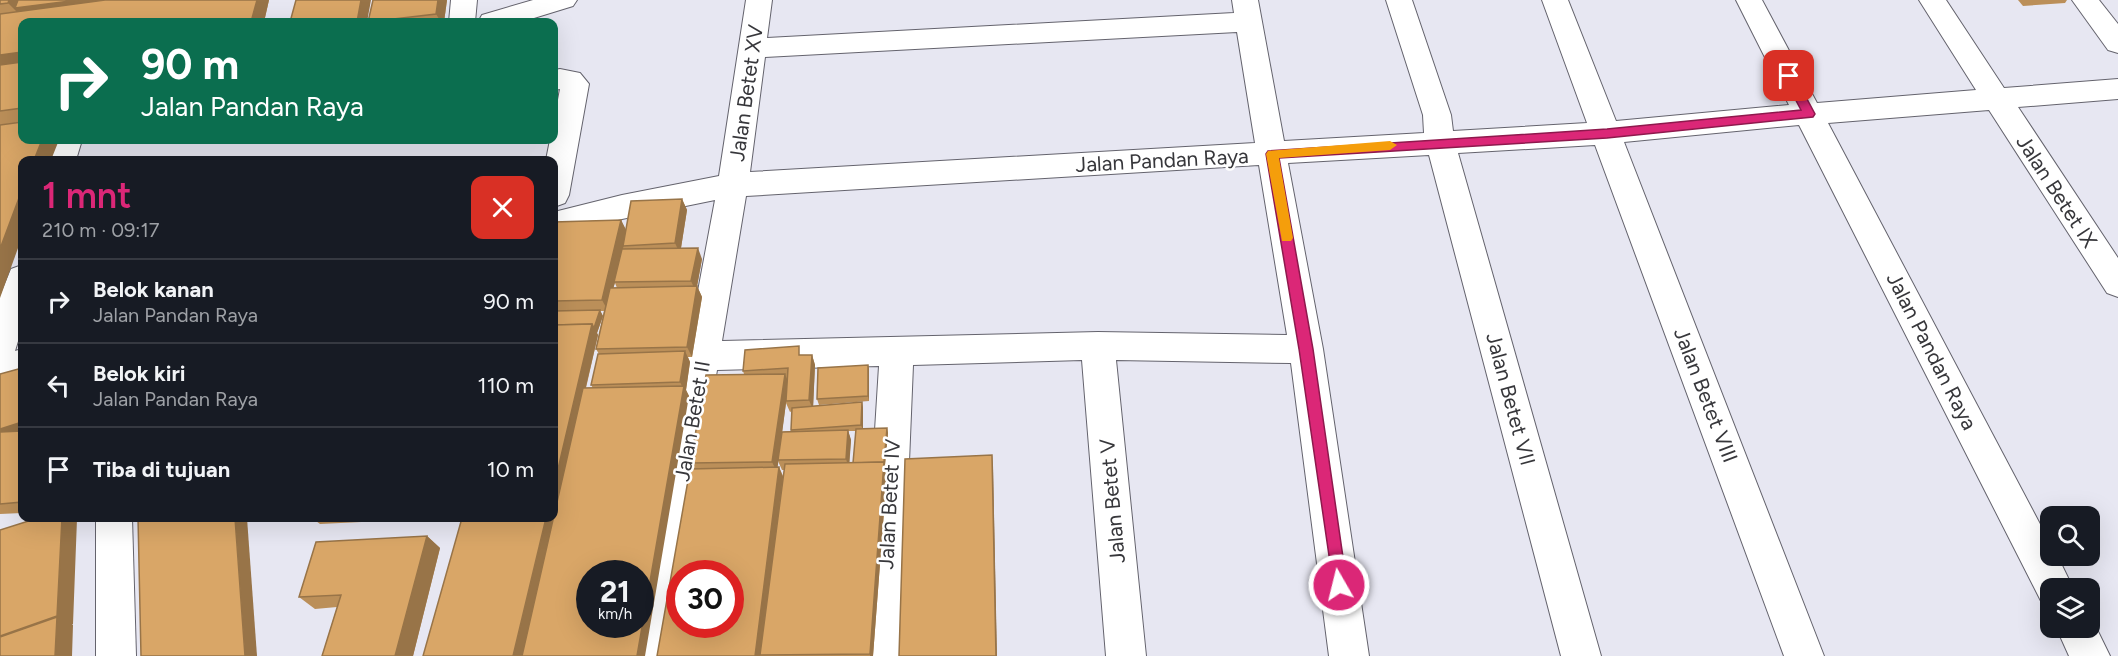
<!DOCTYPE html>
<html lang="id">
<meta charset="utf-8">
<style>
:root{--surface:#171b24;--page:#242831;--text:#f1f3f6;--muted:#9ea1a6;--line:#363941;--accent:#db2777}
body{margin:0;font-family:Figtree,sans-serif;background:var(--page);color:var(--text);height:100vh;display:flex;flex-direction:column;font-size:22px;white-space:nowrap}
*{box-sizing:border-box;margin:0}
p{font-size:20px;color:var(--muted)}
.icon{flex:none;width:33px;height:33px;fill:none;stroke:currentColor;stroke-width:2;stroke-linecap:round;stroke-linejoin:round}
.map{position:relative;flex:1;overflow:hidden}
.side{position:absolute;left:18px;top:156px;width:540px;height:366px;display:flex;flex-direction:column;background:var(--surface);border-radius:12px;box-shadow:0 6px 24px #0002}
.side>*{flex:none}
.hud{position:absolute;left:18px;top:18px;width:540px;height:126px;border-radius:12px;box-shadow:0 6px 24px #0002;background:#0b6e4f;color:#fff;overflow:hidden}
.controls{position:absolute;left:2040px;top:506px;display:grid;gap:12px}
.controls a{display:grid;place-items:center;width:60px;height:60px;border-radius:12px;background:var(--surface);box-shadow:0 6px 24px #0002;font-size:30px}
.speed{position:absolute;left:576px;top:560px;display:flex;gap:12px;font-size:30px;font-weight:700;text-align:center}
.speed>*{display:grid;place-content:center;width:78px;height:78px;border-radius:50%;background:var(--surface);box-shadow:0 6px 24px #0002;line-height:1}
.speed small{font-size:15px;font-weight:400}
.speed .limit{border:9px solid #d22;background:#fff;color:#111}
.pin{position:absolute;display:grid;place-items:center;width:51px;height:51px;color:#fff;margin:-26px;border-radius:12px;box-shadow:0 3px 9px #0006}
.me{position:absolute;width:66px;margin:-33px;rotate:352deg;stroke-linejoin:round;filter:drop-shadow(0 0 4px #0008)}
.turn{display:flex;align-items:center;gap:21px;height:126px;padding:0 24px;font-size:27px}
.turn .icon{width:78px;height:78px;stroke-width:2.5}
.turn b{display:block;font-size:42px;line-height:51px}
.round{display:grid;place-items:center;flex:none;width:63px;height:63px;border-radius:12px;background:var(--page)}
.headline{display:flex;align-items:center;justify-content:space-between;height:102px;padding:0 24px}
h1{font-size:36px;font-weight:600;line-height:45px;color:var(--accent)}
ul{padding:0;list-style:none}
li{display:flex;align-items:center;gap:18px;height:84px;padding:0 24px;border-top:2px solid var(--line)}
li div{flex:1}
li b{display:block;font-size:22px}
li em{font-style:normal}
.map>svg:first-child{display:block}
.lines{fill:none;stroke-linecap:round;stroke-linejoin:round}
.minor-casing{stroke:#64636d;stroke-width:2}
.minor{fill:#fff;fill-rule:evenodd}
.wall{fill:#bb8f59;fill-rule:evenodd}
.shaded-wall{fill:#987448}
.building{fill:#d9a667;stroke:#987448;stroke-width:1.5;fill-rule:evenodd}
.route{fill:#db2777;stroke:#8e194d;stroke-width:1.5}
.slow{fill:#f59e0b}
.labels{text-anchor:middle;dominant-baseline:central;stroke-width:5;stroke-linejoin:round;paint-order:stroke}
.street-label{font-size:21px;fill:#37373b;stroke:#fff}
</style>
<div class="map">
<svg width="2118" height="656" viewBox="0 0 2118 656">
<rect width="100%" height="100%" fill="#e7e7f2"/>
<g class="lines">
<defs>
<g id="minor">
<path d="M451 0H477L475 22H449Z"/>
<path d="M533 0H577L573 6 521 22H478L482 15Z"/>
<path d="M746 0H772L767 38 1234 13 1232 0H1258L1284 141 1424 133 1423 115 1386 0H1412L1451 115 1453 131 1587 123 1542 0H1568L1616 121 1789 105 1736 0H1762L1817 103 1976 90 1919 0H1946L2004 88 2118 79V99L2018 107 2118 258V297L2107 293 1989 110 1828 123 2050 543V555H2057L2073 588H2050V605L2041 601 1799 125 1624 142 1824 656H1784L1595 145 1458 153 1601 656H1561L1429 155 1288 163 1323 349 1369 656H1329L1291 363 1116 360 1146 656H1106L1082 360 913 365 901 656H861L879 366 717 370 683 573H680V597L670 656H630L636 624H640V602L715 200 622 219 554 236V212L622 195 719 176ZM1237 32 1255 143 750 172 765 57ZM1259 165 1287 335 1098 332 722 341 746 196Z"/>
<path d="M2072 0H2099L2118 24V53L2108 50Z"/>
<path d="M560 69 580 73 589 84 569 195 565 203 554 207V160H546L550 140H554V121L560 89 554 90V70Z"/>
<path d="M54 140H82L76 160H46Z"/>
<path d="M22 265V328L15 351 22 349V377L0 384V296L11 269Z"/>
<path d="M96 518H132L136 656H96Z"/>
<path d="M2090 615 2110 656H2069L2056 627H2090Z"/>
</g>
</defs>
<!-- minor casing -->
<use href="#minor" class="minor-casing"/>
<!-- minor -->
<use href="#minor" class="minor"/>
</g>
<!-- wall -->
<g class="wall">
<path d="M0 0H269L264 22H22V122L0 125Z"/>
<path d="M447 0 444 22H368Z"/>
<path d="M2018 0H2067L2065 3 2023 6Z"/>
<path d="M682 199 687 210 681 248 702 259 697 286 702 297 692 357H688L690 362 686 390 689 396 554 518V222L621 220 626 230ZM615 283 617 288H613ZM600 311H604L596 349 599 354 591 385 593 388H586L598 335 597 333 603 316Z"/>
<path d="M802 355H812L815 365 813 406 862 402 863 408V429L887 428 888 433 885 465 887 472 873 656H657L693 469 690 463 744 374 743 371ZM786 403 790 412 792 411 791 431 782 432ZM848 431H856L853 463H849L851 440ZM778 461 782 470H784L783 476 779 467H777Z"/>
<path d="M868 365 869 370V401L819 405 817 399Z"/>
<path d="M22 368V513L0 514V374Z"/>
<path d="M312 518H444L320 524Z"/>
<path d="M427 536 440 548 413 656H322L337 607 315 609 299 597Z"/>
</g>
<!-- shaded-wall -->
<g class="shaded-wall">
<path d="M9 0H136L20 15 8 3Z"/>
<path d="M257 0H269L264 22H248Z"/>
<path d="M361 0H371L367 22H357Z"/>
<path d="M438 0H447L444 22H441L436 14Z"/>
<path d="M22 52V66L0 69V55Z"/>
<path d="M42 140H59L51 160H34Z"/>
<path d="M22 190V237L0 298V249Z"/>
<path d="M682 199 687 210 680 254 675 243Z"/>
<path d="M621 220 627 232 608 311 602 300Z"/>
<path d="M698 248 702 259 696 292 691 281Z"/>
<path d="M697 286 702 297 692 357 687 347Z"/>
<path d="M600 310 603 316 597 333 598 335 523 656H513L546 518H554V486L592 324Z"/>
<path d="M685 351 690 362 686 390 689 396 645 656H637L683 388 680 382Z"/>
<path d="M812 355 815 365 813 410 809 400Z"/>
<path d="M868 365 869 370V401L868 396Z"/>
<path d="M785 374 789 384 786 401V403L777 472 772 462Z"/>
<path d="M862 402 863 408V430L861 425Z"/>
<path d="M22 422V437L0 444V429Z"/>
<path d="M887 428 888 433 885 465 887 472 873 656H870V654Z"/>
<path d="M848 430 851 440 849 469 846 459Z"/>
<path d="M992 455 993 465 997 656H996Z"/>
<path d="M779 467 783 477 760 656H755Z"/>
<path d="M62 518H74L77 519 73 624 72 625H73L72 656H55L0 649V636Z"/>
<path d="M235 518H247L257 656H245Z"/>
<path d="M427 536 440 548 413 656H395Z"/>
</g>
<!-- building -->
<g class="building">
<path d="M0 0H9L8 3 0 4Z"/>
<path d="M18 0H78L15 8Z"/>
<path d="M105 0H257L251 22H22V52L0 55V14Z"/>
<path d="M296 0H361L357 22H290Z"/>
<path d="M373 0H438L436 14 368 22Z"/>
<path d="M22 62V108L0 111V65Z"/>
<path d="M22 122V140H42L34 160H22V190L0 249V125Z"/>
<path d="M682 199 675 243 623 246 631 201Z"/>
<path d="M621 220 602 300 554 301V222Z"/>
<path d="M698 248 691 281 614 282 622 249Z"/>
<path d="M697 286 687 347 596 349 610 288Z"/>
<path d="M600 310 594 328 592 324 554 325V311Z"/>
<path d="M592 324 554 486V325Z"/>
<path d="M799 346V355H812L809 400 786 401 788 368 743 371 745 350Z"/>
<path d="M685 351 680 382 591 385 598 354Z"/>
<path d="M868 365V396L817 399 818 368Z"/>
<path d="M22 368V422L0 429V374Z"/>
<path d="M785 374 772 462 690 463 706 375Z"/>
<path d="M684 386 637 656H522L583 388ZM590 573H640V624H590Z"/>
<path d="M862 402 861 425 791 430 792 408Z"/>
<path d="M887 428 884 462 853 463 856 429Z"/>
<path d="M848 430 846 459 778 460 782 432Z"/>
<path d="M22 431V502L0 504V432Z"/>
<path d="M992 455 996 656H899L905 459Z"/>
<path d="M884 462 870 654 760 655 785 464Z"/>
<path d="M779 467 755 656H657L690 469ZM680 573H730V624H680Z"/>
<path d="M38 518H62L57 616 0 636V530Z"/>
<path d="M138 518H235L245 656H141Z"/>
<path d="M462 518H546L513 656H423Z"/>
<path d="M427 536 395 656H322L341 595 299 597 316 542Z"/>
<path d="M57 617 55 656H0V637Z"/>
</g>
<!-- route -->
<path class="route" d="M1789 72 1793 73 1815 114 1813 117 1607 138 1279 158 1313 349 1347 585 1345 590 1339 593 1334 590 1299 349 1266 154 1268 151 1607 129 1801 110 1783 76Z"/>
<!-- slow -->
<path class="slow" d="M1390 141 1397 145 1390 150 1279 158 1293 238 1291 241H1282L1266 154 1268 151Z"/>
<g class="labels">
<!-- street labels -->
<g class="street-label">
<text transform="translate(746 93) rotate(-82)">Jalan Betet XV</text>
<text transform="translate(1162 160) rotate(-3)">Jalan Pandan Raya</text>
<text transform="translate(2057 191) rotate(57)">Jalan Betet IX</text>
<text transform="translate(1932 351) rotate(63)">Jalan Pandan Raya</text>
<text transform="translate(1706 395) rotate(69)">Jalan Betet VIII</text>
<text transform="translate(1511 399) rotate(75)">Jalan Betet VII</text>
<text transform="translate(692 421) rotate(-80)">Jalan Betet II</text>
<text transform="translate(1112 501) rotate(-95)">Jalan Betet V</text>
<text transform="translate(889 504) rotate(-87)">Jalan Betet IV</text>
</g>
</g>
</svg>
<div class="controls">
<a><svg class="icon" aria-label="search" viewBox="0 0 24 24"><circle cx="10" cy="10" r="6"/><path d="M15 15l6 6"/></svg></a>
<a><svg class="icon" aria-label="layers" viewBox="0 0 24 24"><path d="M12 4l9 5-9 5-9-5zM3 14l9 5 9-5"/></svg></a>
</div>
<div class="speed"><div>21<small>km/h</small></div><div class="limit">30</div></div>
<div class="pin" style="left:1789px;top:76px;background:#d93025"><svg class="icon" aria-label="arrive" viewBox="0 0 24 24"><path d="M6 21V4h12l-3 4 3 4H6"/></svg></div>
<svg class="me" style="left:1339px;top:585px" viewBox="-20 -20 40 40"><circle r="17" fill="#db2777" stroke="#fff" stroke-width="3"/><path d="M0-11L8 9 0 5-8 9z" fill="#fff"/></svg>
<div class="hud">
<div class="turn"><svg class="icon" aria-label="right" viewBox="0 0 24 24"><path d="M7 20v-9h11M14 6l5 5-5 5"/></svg><div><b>90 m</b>Jalan Pandan Raya</div></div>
</div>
<section class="side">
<div class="headline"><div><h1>1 mnt</h1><p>210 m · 09:17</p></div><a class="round" style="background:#d93025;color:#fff"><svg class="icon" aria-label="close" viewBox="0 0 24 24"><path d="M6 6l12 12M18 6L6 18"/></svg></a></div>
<ul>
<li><svg class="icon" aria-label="right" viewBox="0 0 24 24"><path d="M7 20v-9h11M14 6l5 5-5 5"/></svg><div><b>Belok kanan</b><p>Jalan Pandan Raya</p></div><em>90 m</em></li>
<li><svg class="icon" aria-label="left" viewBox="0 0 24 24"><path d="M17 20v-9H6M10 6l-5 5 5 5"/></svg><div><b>Belok kiri</b><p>Jalan Pandan Raya</p></div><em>110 m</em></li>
<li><svg class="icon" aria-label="arrive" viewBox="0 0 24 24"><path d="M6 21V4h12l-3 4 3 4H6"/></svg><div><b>Tiba di tujuan</b></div><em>10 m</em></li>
</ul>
</section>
</div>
